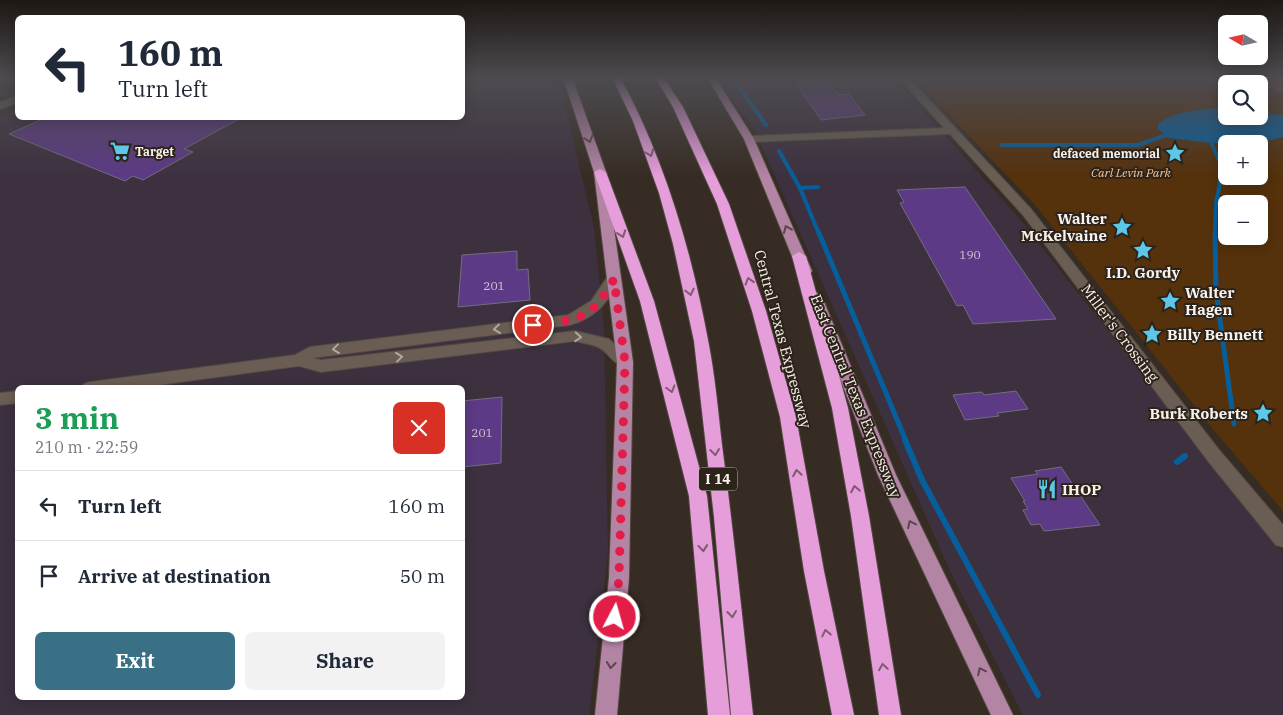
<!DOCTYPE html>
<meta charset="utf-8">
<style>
:root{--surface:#fff;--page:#f2f2f3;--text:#1f2937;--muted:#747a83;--line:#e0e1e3;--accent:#3a7086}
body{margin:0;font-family:"IBM Plex Serif",serif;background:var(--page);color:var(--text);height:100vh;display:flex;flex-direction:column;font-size:19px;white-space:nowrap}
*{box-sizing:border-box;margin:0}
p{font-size:16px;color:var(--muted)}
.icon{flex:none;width:28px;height:28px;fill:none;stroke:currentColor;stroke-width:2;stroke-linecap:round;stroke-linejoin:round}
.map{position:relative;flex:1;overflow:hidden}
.panel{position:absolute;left:15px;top:385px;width:450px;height:315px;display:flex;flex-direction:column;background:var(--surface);border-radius:8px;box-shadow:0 2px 12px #0003}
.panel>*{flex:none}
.hud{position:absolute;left:15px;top:15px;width:450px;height:105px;border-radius:8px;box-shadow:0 2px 12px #0003;background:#fff;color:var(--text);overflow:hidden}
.needle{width:32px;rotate:279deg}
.controls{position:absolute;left:1218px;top:15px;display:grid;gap:10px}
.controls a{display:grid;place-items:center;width:50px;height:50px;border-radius:8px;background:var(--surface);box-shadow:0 2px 12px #0003;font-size:25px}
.pin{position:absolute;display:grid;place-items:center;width:42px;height:42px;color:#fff;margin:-21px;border:2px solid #fff;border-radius:50%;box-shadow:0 1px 5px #0007}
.me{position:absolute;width:55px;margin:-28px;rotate:6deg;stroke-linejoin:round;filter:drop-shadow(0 0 4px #0008)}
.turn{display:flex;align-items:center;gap:18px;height:105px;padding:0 20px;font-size:22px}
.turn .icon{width:65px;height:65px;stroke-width:2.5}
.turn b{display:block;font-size:35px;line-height:42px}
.round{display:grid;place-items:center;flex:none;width:52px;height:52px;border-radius:8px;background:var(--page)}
.overview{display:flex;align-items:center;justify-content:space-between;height:85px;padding:0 20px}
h1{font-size:30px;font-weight:700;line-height:38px;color:#1e9e55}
.primary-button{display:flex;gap:10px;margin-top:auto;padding:10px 20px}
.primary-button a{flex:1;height:58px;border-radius:8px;background:var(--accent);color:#fff;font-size:20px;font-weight:700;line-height:58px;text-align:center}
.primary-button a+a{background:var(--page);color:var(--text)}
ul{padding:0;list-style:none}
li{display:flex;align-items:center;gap:15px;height:70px;padding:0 20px;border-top:1px solid var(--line)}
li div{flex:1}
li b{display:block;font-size:19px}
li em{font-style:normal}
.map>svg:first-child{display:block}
.commercial{fill:#3d3140;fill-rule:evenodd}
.green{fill:#55310c;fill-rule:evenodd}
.forest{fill:#855119}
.water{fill:#065f9c}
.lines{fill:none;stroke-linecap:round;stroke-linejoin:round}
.stream-far2{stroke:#065f9c;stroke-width:4}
.stream-far1{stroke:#065f9c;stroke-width:5}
.stream{stroke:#065f9c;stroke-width:6}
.building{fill:#5d3a85;stroke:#736e7b}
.minor-casing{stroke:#524a42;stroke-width:2}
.major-casing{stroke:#524a42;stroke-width:2}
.highway-casing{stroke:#524a42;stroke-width:2}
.minor{fill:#6a5e54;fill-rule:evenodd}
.major{fill:#b484a5;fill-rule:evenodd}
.highway{fill:#e69edb;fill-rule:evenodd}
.oneway{stroke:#5c454b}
.oneway2{stroke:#805a71}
.oneway3{stroke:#b1a8a0}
.route{stroke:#e11d48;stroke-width:9;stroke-dasharray:0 16.2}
.labels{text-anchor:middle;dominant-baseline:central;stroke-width:4;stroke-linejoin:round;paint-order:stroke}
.far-poi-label{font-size:12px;font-weight:bold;fill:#f8f1eb;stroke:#2c231a;text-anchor:start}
.far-park-label{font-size:12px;font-style:italic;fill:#fcc492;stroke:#2c231a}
.number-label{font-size:12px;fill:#d1c3d2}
.shield{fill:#2c231a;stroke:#bbb3ac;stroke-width:1}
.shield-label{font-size:14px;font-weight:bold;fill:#f8f1eb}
.poi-label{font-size:15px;font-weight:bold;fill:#f8f1eb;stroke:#2c231a;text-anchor:start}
.street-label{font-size:15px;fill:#f8f1eb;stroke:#2c231a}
</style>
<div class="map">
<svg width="1283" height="715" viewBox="0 0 1283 715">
<rect width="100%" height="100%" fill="#372c24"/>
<!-- commercial -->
<g class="commercial">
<path d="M463 77H553L562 94 594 228 604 327 608 554 589 715H0V116L17 109 18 118H462ZM18 388H462V698H18Z"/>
<path d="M716 77H892L1018 217 1283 553V715H1023L951 573 754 129Z"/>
</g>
<!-- green -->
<path class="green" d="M913 77H1283V511L1212 428 1036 206ZM1226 84H1259V116H1226ZM1226 144H1259V176H1226ZM1226 204H1259V236H1226Z"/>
<!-- forest -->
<path class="forest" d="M1204 77H1283V94L1273 88H1259V84H1248L1240 81 1222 83Z"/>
<!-- water -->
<path class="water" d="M1226 108V116H1259V112L1283 115V137L1252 144 1211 143 1168 138 1158 129V124C1174 111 1206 108 1226 108Z"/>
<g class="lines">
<!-- stream-far2 -->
<g class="stream-far2">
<path d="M732 77 766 125"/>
<path d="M1211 136V143L1221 164 1222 173 1216 203 1215 234"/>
<path d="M1002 145H1138L1169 134"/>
<path d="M779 151 800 188 819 234"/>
<path d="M800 188 818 187"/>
</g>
<!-- stream-far1 -->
<g class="stream-far1">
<path d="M819 233 906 441"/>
<path d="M1215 233 1216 290 1234 424"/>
</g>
<!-- stream -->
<g class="stream">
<path d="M905 440 922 480 1038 695"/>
<path d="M1177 462 1185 456"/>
</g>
</g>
<!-- building -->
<g class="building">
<path d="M828 80 839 95 849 94 865 115 821 120 795 82Z"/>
<path d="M45 118H241L184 149 193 152 143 180 133 176 125 181 9 134Z"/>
<path d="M965 187 1056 319 973 324 963 305 957 306 900 203 904 202 897 190Z"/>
<path d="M517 251V270L528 269 530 300 458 307 462 255Z"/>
<path d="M1016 391 1028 409 997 413 999 416 965 420 953 395 982 392 984 395Z"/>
<path d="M502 397 501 463 462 467V401Z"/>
<path d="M1061 467 1100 525 1044 531 1040 524 1031 525 1023 510 1028 509 1023 501H1025L1011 478 1038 474 1035 471Z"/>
</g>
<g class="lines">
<defs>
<g id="minor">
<path d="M898 77H908L1031 209 1220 451 1283 525V547L1276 545 1208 461 1023 215 950 134 749 142 744 139 749 136 944 128Z"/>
<path d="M18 96V103L0 109V102Z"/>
<path d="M613 275 618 276 620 279C608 302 596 318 570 325L312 358 321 360 575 331 609 339 633 362 630 366C615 370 610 352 598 347 591 344 582 343 575 341L321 372 299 366 137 388H82L84 384 90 382 295 355 310 347 568 315 591 301 608 276Z"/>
<path d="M18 391V403L0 405V393Z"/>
</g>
<g id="major">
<path d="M563 77H572L606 172 633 362 629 578 617 715H595L609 578 617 362 594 172Z"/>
<path d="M707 77H715L754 139 812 271 810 274H800L798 271 744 139Z"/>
<path d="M815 292 820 294 822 297 896 475 1013 715H991L878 475 808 297 810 294Z"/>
</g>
<g id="highway">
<path d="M612 77H620C664 158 691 249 708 340 715 375 718 410 722 445 734 535 743 625 753 715H731L714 517 694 341 673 244 659 193 633 121Z"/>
<path d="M655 77H663L683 107 729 204 766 311 796 417 824 571 854 715H832L804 571 780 417 752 311 717 204 673 107Z"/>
<path d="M600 169 606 172 654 301 707 496 730 715H708L689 496 640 301 594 172Z"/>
<path d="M799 252 806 256 848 408 869 516 901 715H879L851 516 832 408 792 256Z"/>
</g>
</defs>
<!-- minor casing -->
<use href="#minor" class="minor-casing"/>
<!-- major casing -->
<use href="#major" class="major-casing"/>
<!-- highway casing -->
<use href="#highway" class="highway-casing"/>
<!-- minor -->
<use href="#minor" class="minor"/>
<!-- major -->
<use href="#major" class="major"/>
<!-- highway -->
<use href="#highway" class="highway"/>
</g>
<!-- one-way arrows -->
<defs><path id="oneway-chevron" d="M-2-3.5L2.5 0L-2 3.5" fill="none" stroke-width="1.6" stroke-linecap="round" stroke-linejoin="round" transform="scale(1.25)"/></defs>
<g class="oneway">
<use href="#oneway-chevron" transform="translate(589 139) rotate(72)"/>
<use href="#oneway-chevron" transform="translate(787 229) rotate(-113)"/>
<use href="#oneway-chevron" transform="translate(911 524) rotate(-116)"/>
<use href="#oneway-chevron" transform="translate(611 665) rotate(96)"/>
<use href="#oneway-chevron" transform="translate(981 671) rotate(-116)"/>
</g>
<g class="oneway2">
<use href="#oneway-chevron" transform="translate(650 153) rotate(69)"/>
<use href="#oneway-chevron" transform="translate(622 234) rotate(70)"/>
<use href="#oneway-chevron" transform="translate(749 281) rotate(-107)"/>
<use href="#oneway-chevron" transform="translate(690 292) rotate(77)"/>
<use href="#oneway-chevron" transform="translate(671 389) rotate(74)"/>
<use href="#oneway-chevron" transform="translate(715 452) rotate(83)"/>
<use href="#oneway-chevron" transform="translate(797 473) rotate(-100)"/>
<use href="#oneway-chevron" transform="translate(855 489) rotate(-101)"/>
<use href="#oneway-chevron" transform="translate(703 548) rotate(85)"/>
<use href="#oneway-chevron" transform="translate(732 614) rotate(84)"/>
<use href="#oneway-chevron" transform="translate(826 633) rotate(-102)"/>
<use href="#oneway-chevron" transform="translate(883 667) rotate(-99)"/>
</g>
<g class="oneway3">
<use href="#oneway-chevron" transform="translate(497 329) rotate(173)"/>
<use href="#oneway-chevron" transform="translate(578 337) rotate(4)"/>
<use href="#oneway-chevron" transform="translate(336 349) rotate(173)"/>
<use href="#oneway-chevron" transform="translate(399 357) rotate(-7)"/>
</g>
<!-- sky -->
<linearGradient id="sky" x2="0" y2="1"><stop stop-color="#1e1814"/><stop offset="0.44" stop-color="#4d4b50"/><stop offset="1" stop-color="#4d4b50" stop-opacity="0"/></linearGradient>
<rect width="1283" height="177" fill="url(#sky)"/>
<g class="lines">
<!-- route -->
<path class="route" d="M533 325C579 319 590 322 614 279L625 362 619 578 615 617"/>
</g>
<!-- icons -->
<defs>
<symbol id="supermarket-bare" viewBox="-9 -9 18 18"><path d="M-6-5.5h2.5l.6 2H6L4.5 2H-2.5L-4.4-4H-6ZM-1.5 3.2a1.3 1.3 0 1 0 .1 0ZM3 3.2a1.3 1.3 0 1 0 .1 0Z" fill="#5cc7e7" stroke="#2c231a" stroke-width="2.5" paint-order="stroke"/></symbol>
<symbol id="sight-bare" viewBox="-9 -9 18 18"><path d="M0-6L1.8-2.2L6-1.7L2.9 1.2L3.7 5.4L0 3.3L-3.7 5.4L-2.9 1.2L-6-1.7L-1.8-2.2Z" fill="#5cc7e7" stroke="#2c231a" stroke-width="2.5" paint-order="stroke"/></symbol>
<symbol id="restaurant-bare" viewBox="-9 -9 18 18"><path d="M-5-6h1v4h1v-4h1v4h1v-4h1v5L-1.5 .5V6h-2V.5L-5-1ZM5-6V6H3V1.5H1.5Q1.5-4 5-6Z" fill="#5cc7e7" stroke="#2c231a" stroke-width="2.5" paint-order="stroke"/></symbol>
</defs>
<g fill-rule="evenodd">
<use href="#supermarket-bare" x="106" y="137" width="28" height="28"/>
<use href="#sight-bare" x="1161" y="139" width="28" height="28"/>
<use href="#sight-bare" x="1108" y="213" width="28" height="28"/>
<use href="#sight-bare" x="1129" y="236" width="28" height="28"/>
<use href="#sight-bare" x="1156" y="287" width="28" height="28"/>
<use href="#sight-bare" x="1138" y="320" width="28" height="28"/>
<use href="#sight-bare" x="1249" y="399" width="28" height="28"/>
<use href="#restaurant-bare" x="1033" y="475" width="28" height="28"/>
</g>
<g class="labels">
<!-- far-poi labels -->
<g class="far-poi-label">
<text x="135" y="151">Target</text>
<text x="1160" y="153" text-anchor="end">defaced memorial</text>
</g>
<!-- far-park labels -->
<g class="far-park-label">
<text x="1131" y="172">Carl Levin Park</text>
</g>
<!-- number labels -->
<g class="number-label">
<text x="970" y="254">190</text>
<text x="494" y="285">201</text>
<text x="482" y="432">201</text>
</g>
<!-- shield labels -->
<rect class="shield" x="699" y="467.5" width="38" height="23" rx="4"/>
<g class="shield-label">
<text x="718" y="479">I 14</text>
</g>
<!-- poi labels -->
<g class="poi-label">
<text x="1107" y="218" text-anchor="end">Walter<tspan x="1107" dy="17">McKelvaine</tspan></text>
<text x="1143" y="272" text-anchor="middle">I.D. Gordy</text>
<text x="1185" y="292">Walter<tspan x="1185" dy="17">Hagen</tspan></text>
<text x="1167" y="334">Billy Bennett</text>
<text x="1248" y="413" text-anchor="end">Burk Roberts</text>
<text x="1062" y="489">IHOP</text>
</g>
<!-- street labels -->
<g class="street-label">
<text transform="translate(1120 333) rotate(53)">Miller's Crossing</text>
<text transform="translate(783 339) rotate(75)">Central Texas Expressway</text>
<text transform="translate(856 396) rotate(68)">East Central Texas Expressway</text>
</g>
</g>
</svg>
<div class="controls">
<a><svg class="needle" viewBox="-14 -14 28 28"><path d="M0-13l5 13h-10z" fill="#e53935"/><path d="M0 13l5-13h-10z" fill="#747a83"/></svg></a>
<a><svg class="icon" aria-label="search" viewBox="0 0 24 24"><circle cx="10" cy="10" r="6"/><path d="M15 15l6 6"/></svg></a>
<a>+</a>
<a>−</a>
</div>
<div class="pin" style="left:533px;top:325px;background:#d93025"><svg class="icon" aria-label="arrive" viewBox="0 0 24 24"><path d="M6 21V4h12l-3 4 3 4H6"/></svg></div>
<svg class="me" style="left:615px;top:617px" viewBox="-20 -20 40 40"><circle r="17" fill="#e11d48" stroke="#fff" stroke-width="3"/><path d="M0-11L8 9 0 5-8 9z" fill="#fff"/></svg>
<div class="hud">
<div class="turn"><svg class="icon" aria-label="left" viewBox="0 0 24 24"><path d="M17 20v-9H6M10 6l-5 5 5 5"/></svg><div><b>160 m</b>Turn left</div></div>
</div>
<section class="panel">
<div class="overview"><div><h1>3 min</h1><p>210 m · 22:59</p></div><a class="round" style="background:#d93025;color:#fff"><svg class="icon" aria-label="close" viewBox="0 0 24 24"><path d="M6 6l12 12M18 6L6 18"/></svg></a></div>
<ul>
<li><svg class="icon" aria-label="left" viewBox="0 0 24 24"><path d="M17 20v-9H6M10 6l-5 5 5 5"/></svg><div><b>Turn left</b></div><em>160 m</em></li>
<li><svg class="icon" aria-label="arrive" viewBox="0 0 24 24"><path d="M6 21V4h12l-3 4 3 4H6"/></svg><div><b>Arrive at destination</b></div><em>50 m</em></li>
</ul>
<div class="primary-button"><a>Exit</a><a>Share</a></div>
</section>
</div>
